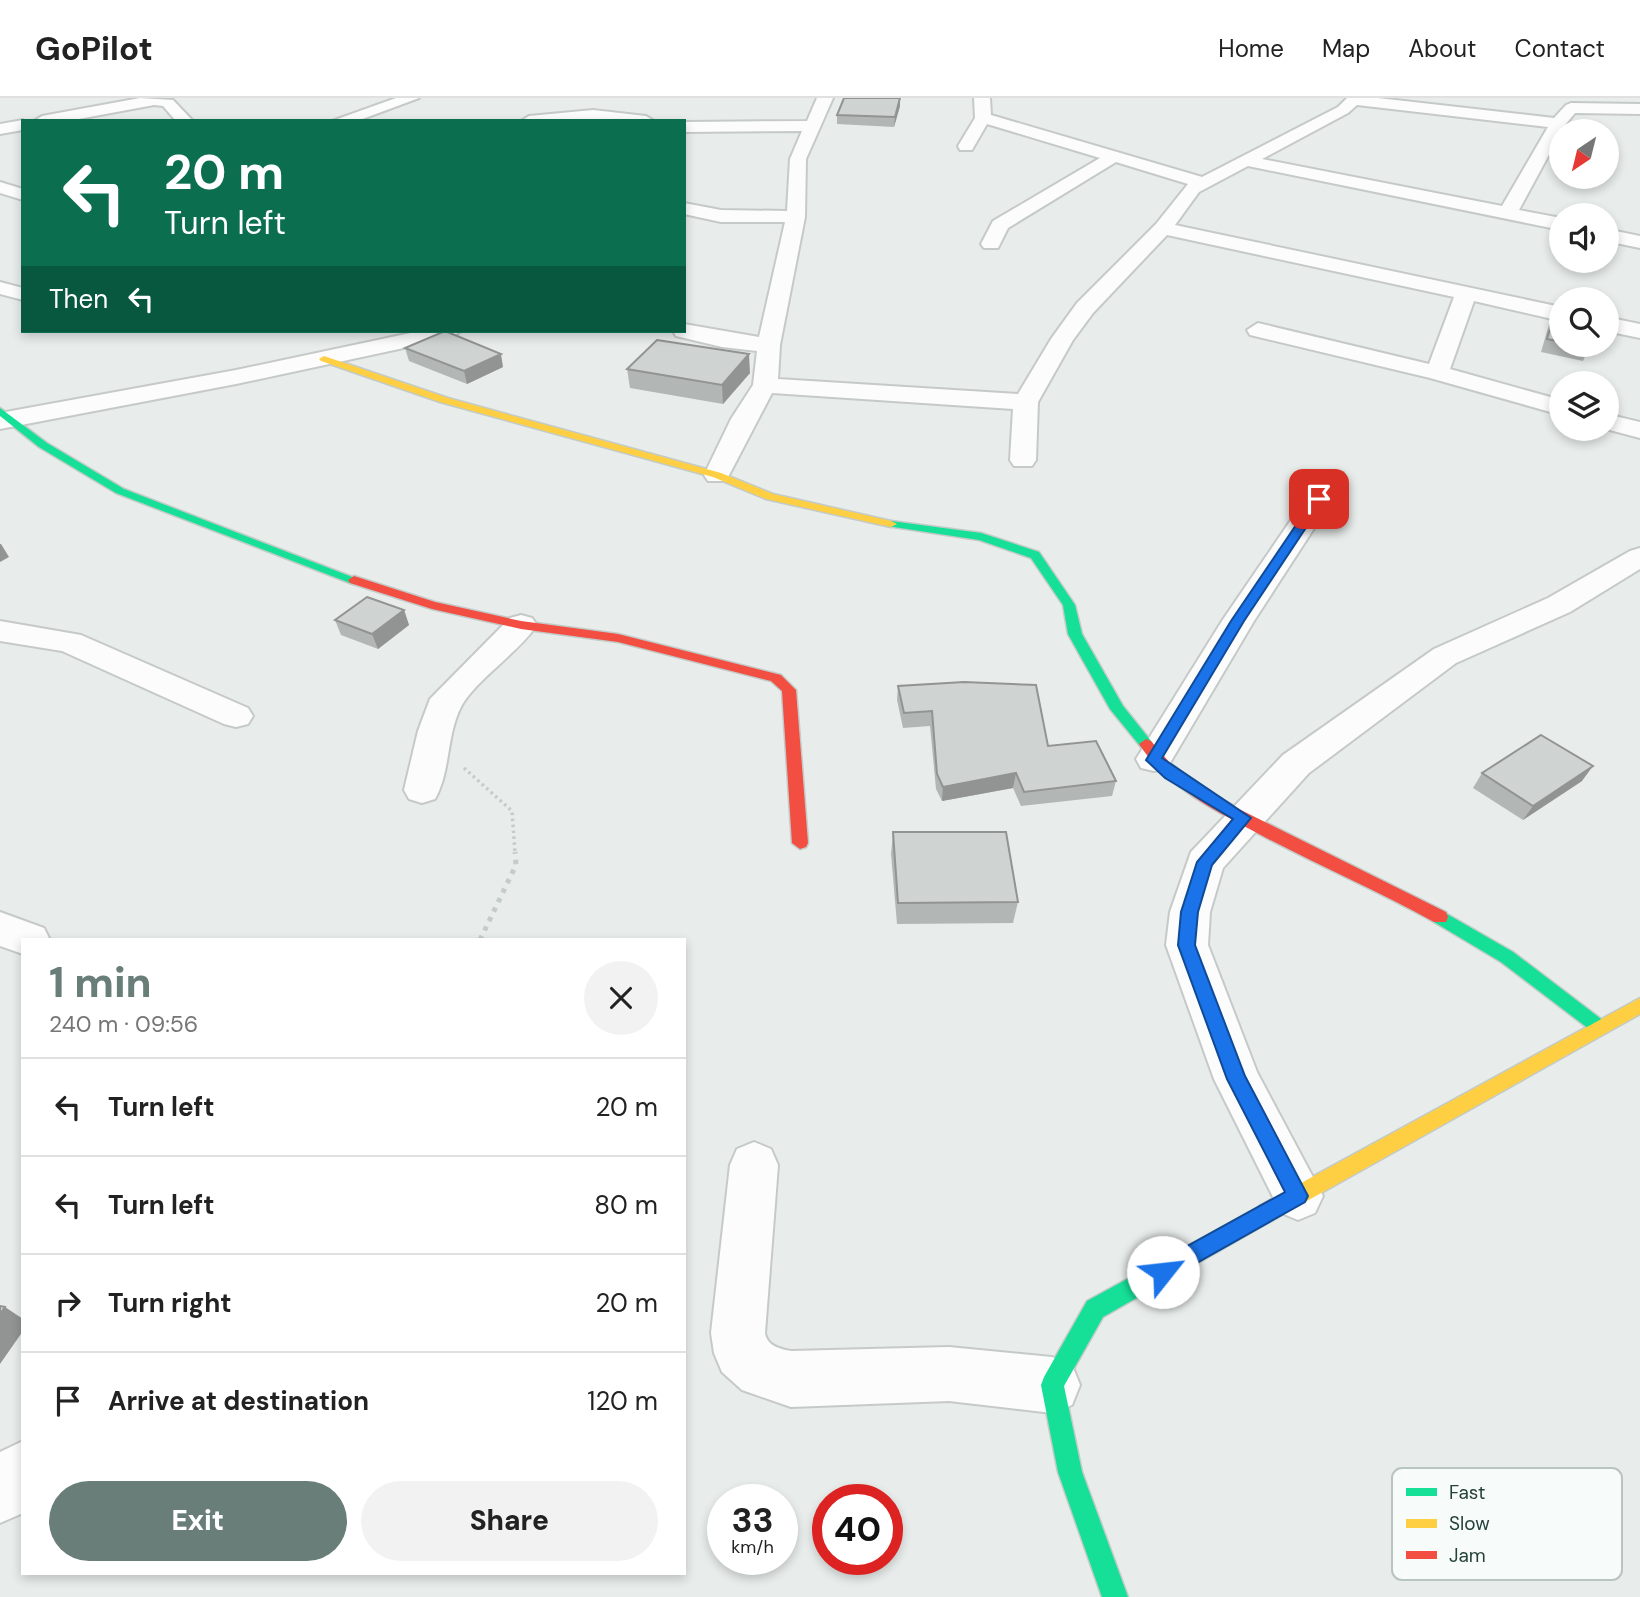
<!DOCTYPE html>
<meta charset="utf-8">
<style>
:root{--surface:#fff;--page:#f2f2f2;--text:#222;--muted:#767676;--line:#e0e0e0;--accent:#697e78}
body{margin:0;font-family:"DM Sans",sans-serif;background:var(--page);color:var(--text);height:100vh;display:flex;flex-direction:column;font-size:26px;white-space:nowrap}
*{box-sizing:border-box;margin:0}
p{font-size:23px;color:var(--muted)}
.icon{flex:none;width:38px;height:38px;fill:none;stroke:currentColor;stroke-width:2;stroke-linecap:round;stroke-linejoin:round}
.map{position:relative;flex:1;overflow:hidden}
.drawer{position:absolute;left:21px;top:840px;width:665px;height:637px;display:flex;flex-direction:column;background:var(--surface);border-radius:0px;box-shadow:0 4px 10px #0003}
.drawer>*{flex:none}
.top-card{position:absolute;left:21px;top:21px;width:665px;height:214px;border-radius:0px;box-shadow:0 4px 10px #0003;background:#0b6e4f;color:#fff;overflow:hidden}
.needle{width:46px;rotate:215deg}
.tools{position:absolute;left:1549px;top:21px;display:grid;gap:14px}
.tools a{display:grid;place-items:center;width:70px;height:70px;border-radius:50%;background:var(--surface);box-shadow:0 4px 10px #0003;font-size:35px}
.speed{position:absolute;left:707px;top:1386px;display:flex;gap:14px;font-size:35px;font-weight:700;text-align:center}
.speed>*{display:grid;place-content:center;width:91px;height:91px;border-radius:50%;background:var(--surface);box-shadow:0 4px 10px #0003;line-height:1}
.speed small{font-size:18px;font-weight:400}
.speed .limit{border:10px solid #d22;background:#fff;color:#111}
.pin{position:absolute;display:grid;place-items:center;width:60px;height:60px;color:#fff;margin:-30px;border-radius:14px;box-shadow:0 4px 10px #0006}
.me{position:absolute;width:77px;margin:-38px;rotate:61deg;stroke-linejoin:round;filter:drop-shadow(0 0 5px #0008)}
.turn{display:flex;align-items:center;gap:24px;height:147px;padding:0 28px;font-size:32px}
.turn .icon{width:91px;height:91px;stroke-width:2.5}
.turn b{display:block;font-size:49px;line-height:60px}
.then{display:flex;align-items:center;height:66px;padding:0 28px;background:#0003;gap:14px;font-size:26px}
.round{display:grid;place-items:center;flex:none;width:74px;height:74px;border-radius:37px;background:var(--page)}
.headline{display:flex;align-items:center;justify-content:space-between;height:119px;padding:0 28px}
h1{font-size:42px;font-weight:800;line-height:52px;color:var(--accent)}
.button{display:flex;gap:14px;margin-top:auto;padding:14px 28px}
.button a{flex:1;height:80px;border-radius:42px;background:var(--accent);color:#fff;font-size:28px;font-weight:800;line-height:80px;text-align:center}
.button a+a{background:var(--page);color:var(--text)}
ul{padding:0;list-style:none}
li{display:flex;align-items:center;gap:21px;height:98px;padding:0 28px;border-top:2px solid var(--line)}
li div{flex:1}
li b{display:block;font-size:26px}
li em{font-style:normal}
header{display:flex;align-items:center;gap:42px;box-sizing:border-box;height:98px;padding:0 35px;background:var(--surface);border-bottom:2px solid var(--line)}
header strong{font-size:33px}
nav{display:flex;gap:38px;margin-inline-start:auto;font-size:24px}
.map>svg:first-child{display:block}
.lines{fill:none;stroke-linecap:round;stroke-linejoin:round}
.street-casing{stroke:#c5cac8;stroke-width:4}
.fast-casing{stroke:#c3cbc8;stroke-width:3}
.slow-casing{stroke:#c3cbc8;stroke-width:3}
.jam-casing{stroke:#c3cbc8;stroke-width:3}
.path-far1{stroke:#c3ccca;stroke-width:3.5;stroke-dasharray:2.5 3.5;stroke-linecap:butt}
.path{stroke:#c3ccca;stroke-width:5;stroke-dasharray:4.5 6;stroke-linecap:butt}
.street{fill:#fcfcfc;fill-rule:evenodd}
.fast{fill:#16e098;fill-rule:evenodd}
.slow{fill:#ffcf43;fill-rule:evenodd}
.jam{fill:#f24e42;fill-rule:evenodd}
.wall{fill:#b2b6b5}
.shaded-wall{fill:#919493}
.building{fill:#cfd4d2;stroke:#919493;stroke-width:2}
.route{fill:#1a73e8;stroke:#114b97;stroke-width:2}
.key{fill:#f7fbf9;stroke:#b8c4c0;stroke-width:2}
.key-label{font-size:19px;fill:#24423a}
</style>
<header>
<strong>GoPilot</strong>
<nav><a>Home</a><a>Map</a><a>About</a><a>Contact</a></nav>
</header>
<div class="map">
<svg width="1640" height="1499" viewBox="0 0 1640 1499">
<rect width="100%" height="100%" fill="#e8edeb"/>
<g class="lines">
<defs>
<g id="street">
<path d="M140 0 173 2 193 23H176L163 8 154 7 68 23H34L42 18Z"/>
<path d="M396 0H419L357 23H332Z"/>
<path d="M817 0H833L806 61 805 119 780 247 778 281 1018 296 1051 241 1077 205 1156 126 1188 86 1116 64 1008 130 998 150H984L981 146 993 123 1100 60 987 26 972 52H960L958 48 975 20 974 0H990L991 17 1202 79 1338 9 1347 0H1378L1554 20 1566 7 1571 5 1640 6V16L1575 15 1565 27 1519 112 1561 120V132L1248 68 1199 94 1175 127 1561 209V223L1474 203 1450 271 1561 302V317L1430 280 1250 237 1247 232 1258 225 1429 266 1454 199 1167 137 1093 215 1073 242 1038 304 1036 362 1032 368H1014L1010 362 1013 311 772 295 726 383H708L704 377 731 321 753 287 757 253 722 249 676 238 673 233H684V226L759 239 785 124H721L684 116V105L721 112 787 113 790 61 802 33 684 34V24L807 23ZM1357 7 1548 29 1502 108 1262 61 1348 15Z"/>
<path d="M593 12 646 18 654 23H521L529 18Z"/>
<path d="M23 22V32L0 36V26Z"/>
<path d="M0 84 23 91V102L0 95Z"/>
<path d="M1606 131 1640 138V150L1606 143Z"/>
<path d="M0 184 23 190V202L0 196Z"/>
<path d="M1606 219 1640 226V240L1606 233Z"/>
<path d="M420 233H461L450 240 236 286 0 331V315L236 272Z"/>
<path d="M1606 316 1640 324V340L1606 331Z"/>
<path d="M1333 373 1343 375 1346 381 1254 523 1167 670 1154 673 1141 670 1136 661 1222 523 1323 375Z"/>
<path d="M1640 450V471L1570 514 1456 565 1309 675 1223 770 1210 814 1208 847 1257 974 1323 1098 1315 1115 1298 1122 1281 1115 1214 981 1166 847 1170 814 1191 754 1283 657 1434 551 1548 500 1630 453Z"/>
<path d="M521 517 532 520 537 527C519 554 476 582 462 607 446 636 451 673 435 701L422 705 409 701 404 692 418 633 430 601 510 520Z"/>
<path d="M0 523 81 537 248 610 253 618 248 626 236 629 224 626 62 553 0 543Z"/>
<path d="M0 814 44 830 50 842H23V856L0 848Z"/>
<path d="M754 1044 771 1051 778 1067 765 1235C767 1248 780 1251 791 1253L949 1249 1052 1259 1072 1267 1080 1287 1072 1307 1052 1315 949 1303 791 1309 742 1292 722 1274 714 1255 711 1235 730 1067 737 1051Z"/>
<path d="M23 1343V1415L0 1425V1354Z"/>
</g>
<g id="fast">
<path d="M0 310 47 345 124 391 360 482 354 486 350 485 116 395 39 349 0 318Z"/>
<path d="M891 423 981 435 1039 454 1075 507 1082 536 1123 608 1151 643 1153 646 1151 649H1141L1110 611 1068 536 1063 507 1031 460 979 442 887 428 885 426Z"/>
<path d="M1440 812 1513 854 1605 924 1608 929 1605 934 1599 937 1593 934 1501 864 1434 824 1432 819 1434 814Z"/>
<path d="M1266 1105 1273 1108 1276 1115 1273 1122 1103 1219 1064 1288 1082 1374 1128 1499H1102L1058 1374 1041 1287 1044 1279 1087 1203Z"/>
</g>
<g id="slow">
<path d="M324 258 448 300 721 375 773 396 891 423 897 426 891 429 766 401 713 379 440 304 321 263 319 261Z"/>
<path d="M1640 900V916L1273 1122 1266 1125 1259 1122 1256 1115 1259 1108Z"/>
</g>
<g id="jam">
<path d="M354 478 435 504 521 523 618 536 781 577 796 592 808 745 806 749 800 751 792 745 782 593 771 583 618 544 521 531 432 511 350 485 348 482Z"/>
<path d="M1146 641 1151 643 1170 665 1201 689 1241 712 1446 814 1448 819 1446 824H1434C1376 792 1315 766 1257 735 1214 712 1166 688 1139 646Z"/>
</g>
</defs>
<!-- street casing -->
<use href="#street" class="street-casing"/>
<!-- fast casing -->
<use href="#fast" class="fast-casing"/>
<!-- slow casing -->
<use href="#slow" class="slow-casing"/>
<!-- jam casing -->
<use href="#jam" class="jam-casing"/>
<!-- path-far1 -->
<path class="path-far1" d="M464 670 512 713 515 755"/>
<!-- path -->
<path class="path" d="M480 842 516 767 515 754"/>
<!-- street -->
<use href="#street" class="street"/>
<!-- fast -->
<use href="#fast" class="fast"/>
<!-- slow -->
<use href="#slow" class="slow"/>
<!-- jam -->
<use href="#jam" class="jam"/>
</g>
<!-- wall -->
<g class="wall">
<path d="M900 0V8L894 29 837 26V17Z"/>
<path d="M1556 211 1561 212V247H1590L1583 263 1541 254 1550 223Z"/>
<path d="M405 250 503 269 467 286 409 263Z"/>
<path d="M627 271 750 275 723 306 630 290Z"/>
<path d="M404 512 409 527 378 551 341 537 335 522Z"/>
<path d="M898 588 1048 648 1116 683 1112 698 1021 708 1013 690 942 703 936 691 930 628 903 630 897 602Z"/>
<path d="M1482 675 1582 683 1523 722 1473 690Z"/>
<path d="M893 734 1018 804 1013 825 897 826 891 756Z"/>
</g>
<!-- shaded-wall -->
<g class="shaded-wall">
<path d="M900 0V8L894 29 895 19Z"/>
<path d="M501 256 503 269 467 286 464 273Z"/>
<path d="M749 256 750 275 723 306 722 287Z"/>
<path d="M0 446H1L9 459 0 464Z"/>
<path d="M404 512 409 527 378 551 372 536Z"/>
<path d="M1593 668 1582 683 1523 722 1533 708Z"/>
<path d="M1016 675 1013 690 942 703 943 689Z"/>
<path d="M5 1209 23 1221V1233L0 1266V1216Z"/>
</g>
<!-- building -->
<g class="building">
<path d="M844 0H900L895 19 837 17Z"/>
<path d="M1556 211 1561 212V244L1547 241Z"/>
<path d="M445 233 501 256 464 273 405 250Z"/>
<path d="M657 242 749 256 722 287 627 271Z"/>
<path d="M1574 247H1590L1589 250Z"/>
<path d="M367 499 404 512 372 536 335 522Z"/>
<path d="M964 584 1036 587 1048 648 1096 643 1116 683 1024 694 1016 675 943 689 937 676 932 613 904 615 898 588Z"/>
<path d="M1541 637 1593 668 1533 708 1482 675Z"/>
<path d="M893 734H1006L1018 804 898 805Z"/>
<path d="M0 1208 5 1209 0 1216Z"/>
</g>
<!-- route -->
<path class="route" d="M1315 399 1325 401 1244 523 1162 660 1251 720 1212 767 1198 814 1195 847 1245 978 1308 1098 1305 1104 1163 1184 1155 1181 1152 1174 1155 1166 1285 1094 1227 981 1178 847 1181 814 1197 764 1233 721 1165 680 1146 662 1231 523Z"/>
<!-- legend -->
<rect x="1392" y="1370" width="230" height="112" rx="10" class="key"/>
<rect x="1406" y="1390" width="31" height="8" fill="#16e098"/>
<rect x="1406" y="1421" width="31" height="9" fill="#ffcf43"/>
<rect x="1406" y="1453" width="31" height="8" fill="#f24e42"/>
<g class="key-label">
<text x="1449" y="1401">Fast</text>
<text x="1449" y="1432">Slow</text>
<text x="1449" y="1464">Jam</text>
</g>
</svg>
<div class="tools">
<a><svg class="needle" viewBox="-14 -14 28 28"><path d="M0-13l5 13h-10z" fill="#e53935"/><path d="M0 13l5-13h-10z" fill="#767676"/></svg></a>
<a><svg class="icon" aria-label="sound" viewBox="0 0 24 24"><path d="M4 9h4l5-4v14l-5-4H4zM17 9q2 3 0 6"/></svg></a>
<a><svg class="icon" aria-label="search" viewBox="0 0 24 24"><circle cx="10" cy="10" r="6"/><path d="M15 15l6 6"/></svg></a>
<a><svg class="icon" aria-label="layers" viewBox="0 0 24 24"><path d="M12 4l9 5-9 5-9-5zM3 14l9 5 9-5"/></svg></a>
</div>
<div class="speed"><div>33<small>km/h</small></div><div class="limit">40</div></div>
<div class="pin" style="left:1319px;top:401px;background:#d93025"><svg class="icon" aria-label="arrive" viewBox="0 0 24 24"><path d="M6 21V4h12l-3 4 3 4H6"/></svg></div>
<svg class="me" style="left:1163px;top:1174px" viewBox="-20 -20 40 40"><circle r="19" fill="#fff"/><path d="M0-13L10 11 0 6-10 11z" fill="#1a73e8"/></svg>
<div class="top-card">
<div class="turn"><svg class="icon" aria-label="left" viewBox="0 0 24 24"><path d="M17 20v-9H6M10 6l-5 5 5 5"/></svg><div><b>20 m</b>Turn left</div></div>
<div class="then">Then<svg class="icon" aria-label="left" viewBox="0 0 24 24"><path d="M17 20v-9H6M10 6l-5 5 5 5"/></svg></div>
</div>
<section class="drawer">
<div class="headline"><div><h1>1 min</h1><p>240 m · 09:56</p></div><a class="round"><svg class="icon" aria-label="close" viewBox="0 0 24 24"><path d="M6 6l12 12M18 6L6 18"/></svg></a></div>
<ul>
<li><svg class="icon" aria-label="left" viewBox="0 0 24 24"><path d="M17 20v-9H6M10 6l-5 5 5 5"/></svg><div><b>Turn left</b></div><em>20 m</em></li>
<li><svg class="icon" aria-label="left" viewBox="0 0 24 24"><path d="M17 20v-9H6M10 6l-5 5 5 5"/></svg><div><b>Turn left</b></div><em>80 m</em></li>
<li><svg class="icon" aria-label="right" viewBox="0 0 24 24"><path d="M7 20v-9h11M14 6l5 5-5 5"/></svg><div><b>Turn right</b></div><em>20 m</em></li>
<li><svg class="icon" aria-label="arrive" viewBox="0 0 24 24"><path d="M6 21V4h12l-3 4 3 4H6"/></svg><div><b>Arrive at destination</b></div><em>120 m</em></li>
</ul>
<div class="button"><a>Exit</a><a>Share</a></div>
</section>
</div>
